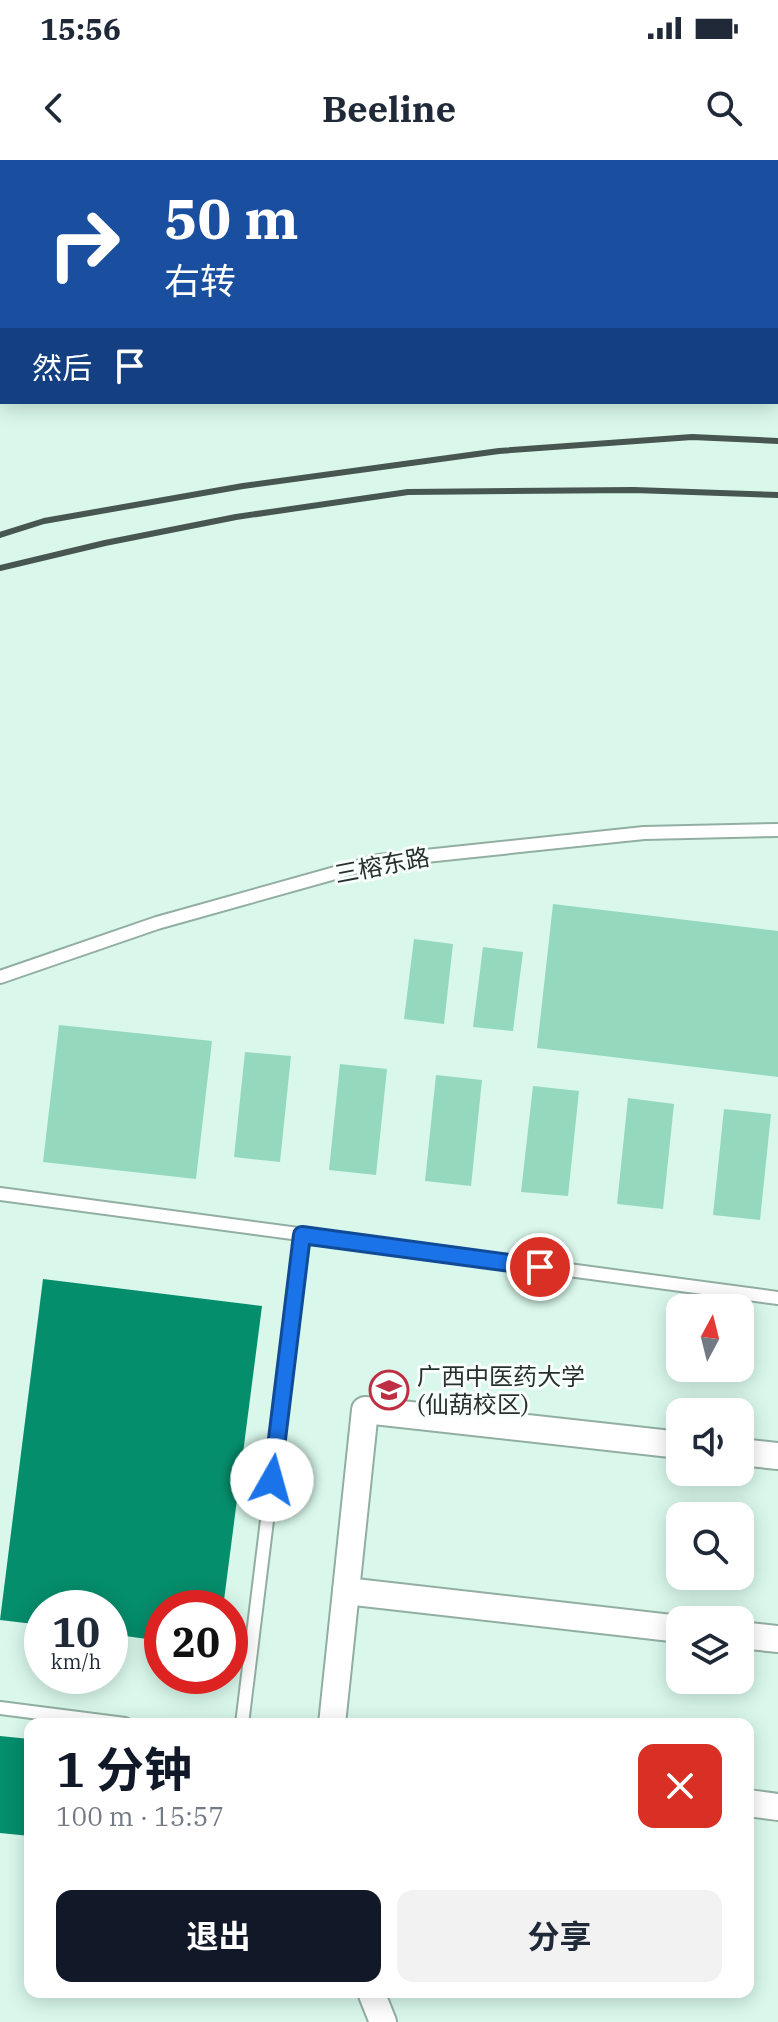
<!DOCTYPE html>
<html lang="zh">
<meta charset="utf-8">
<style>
:root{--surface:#fff;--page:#f2f2f3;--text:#1f2937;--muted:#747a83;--accent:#111827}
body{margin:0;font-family:"IBM Plex Serif","Noto Sans SC",serif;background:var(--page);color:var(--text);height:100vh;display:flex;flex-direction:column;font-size:30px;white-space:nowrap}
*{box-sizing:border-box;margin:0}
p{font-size:26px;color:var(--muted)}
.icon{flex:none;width:44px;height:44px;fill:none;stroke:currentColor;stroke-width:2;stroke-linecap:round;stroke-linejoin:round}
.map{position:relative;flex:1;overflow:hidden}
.drawer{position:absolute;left:24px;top:1558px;width:730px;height:280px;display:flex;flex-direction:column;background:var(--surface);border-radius:16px;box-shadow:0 4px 20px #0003}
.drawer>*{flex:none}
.banner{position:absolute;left:0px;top:0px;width:778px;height:244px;box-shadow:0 4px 20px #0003;background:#1a4fa0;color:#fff;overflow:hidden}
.needle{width:52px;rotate:7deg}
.fabs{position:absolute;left:666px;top:1134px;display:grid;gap:16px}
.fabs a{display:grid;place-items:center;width:88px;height:88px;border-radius:16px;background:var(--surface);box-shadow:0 4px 20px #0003;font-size:40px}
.speed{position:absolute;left:24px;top:1430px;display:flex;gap:16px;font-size:40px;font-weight:700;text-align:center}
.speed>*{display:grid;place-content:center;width:104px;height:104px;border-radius:50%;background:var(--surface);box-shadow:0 4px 20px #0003;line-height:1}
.speed small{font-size:20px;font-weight:400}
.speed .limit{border:12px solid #d22;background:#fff;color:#111}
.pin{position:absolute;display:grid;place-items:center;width:68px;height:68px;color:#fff;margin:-34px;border:4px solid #fff;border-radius:50%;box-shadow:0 2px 8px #0007}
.me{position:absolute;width:88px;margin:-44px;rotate:7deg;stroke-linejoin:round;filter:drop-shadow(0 0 6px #0008)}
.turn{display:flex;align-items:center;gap:28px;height:168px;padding:0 32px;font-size:36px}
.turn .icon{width:104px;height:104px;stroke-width:2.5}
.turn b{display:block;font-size:56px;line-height:68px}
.then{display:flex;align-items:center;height:76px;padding:0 32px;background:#0003;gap:16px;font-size:30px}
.round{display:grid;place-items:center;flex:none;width:84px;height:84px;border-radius:16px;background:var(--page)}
.headline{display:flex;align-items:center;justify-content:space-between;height:136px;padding:0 32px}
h1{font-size:48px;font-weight:700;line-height:60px;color:var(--accent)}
.primary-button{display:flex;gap:16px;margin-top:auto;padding:16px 32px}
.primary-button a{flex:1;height:92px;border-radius:16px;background:var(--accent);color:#fff;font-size:32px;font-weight:700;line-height:92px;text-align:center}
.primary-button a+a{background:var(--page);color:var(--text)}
.status{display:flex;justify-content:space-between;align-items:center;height:56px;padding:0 40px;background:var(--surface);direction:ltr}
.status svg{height:22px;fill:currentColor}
header{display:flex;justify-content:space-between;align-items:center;height:104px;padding:0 32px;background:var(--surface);font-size:36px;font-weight:700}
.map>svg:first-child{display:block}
.green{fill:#94d9be}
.building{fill:#058e6c}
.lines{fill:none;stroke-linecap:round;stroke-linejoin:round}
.service-casing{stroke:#92aea2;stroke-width:16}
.minor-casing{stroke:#92aea2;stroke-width:30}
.tertiary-casing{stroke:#92aea2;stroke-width:36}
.service{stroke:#fff;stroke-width:12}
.minor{stroke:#fff;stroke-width:26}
.tertiary{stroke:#fff;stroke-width:32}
.rail{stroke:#485651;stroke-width:6}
.route-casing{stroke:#114b97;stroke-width:20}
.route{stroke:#1a73e8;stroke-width:14}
.labels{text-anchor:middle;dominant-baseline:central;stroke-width:6;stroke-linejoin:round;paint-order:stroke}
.street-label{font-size:24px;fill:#26312d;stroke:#f8fefc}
.poi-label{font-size:24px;fill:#26312d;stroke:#f8fefc;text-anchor:start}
</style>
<div class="status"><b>15:56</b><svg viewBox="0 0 49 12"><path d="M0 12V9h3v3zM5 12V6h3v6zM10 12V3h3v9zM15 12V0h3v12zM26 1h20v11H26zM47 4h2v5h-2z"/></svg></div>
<header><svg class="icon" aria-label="back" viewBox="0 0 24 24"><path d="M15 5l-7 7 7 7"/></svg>Beeline<svg class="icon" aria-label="search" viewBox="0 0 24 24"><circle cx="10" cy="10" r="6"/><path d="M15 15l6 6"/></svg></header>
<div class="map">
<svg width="778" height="1862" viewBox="0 0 778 1862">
<rect width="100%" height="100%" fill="#d9f8eb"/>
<!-- green -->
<g class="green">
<path d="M553 744 778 771V917L537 888Z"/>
<path d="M414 779 453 784 444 864 404 859Z"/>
<path d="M483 787 523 792 513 871 473 867Z"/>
<path d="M59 865 212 881 196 1019 43 1002Z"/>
<path d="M245 892 291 896 280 1002 234 997Z"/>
<path d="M340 904 387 909 376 1015 329 1010Z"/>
<path d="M436 915 482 920 471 1026 425 1021Z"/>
<path d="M533 926 579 931 568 1036 521 1032Z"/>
<path d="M628 938 674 944 663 1049 617 1044Z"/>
<path d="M724 949 771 954 760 1060 713 1055Z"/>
</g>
<!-- building -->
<g class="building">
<path d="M43 1119 262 1146 223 1448H162V1481L110 1474V1448H42V1465L0 1460Z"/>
<path d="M0 1576 30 1579V1676L0 1673Z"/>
</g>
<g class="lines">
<defs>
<g id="service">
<path d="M0 817 157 763 378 701 644 673 778 670"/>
<path d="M0 1034 778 1138"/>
<path d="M0 1548 125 1564"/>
<path d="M242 1564 302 1075"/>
</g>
<g id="minor">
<path d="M740 1292 778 1296"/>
<path d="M346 1431 680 1469"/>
<path d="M740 1475 778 1479"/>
<path d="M332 1564 365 1250 680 1285"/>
<path d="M748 1643 778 1647"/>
<path d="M371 1832 383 1862"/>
</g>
<g id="tertiary">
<path d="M533 2 568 0"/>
<path d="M0 66H2"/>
</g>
</defs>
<!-- service casing -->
<use href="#service" class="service-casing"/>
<!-- minor casing -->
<use href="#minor" class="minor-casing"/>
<!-- tertiary casing -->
<use href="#tertiary" class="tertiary-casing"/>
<!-- service -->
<use href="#service" class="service"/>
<!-- minor -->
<use href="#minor" class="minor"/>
<!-- tertiary -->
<use href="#tertiary" class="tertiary"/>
<!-- rail -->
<g class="rail">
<path d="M0 375 44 361 243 326 499 291 692 277 778 281"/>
<path d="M0 408 105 383 236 357 408 332 634 330 778 335"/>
</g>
</g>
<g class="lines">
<defs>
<path id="route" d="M272 1320 302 1075 540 1107"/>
</defs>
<!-- route casing -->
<use href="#route" class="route-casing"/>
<!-- route -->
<use href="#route" class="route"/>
</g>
<!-- icons -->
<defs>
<symbol id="university-ring" viewBox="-11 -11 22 22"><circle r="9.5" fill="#f8fefc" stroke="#bf2f44" stroke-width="1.5"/><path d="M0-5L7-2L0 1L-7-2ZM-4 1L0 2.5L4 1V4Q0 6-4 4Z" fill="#bf2f44"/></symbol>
</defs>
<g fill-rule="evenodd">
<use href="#university-ring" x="367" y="1208" width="44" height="44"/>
</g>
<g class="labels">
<!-- street labels -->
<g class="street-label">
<text transform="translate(382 705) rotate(-11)">三榕东路</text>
</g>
<!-- poi labels -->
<g class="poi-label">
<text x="417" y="1216">广西中医药大学<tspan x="417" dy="28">(仙葫校区)</tspan></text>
</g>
</g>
</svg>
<div class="fabs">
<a><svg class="needle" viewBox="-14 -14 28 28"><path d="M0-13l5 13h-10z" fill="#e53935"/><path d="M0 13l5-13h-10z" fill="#747a83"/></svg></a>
<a><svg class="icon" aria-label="sound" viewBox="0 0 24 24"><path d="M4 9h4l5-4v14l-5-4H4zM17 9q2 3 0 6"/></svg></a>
<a><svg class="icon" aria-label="search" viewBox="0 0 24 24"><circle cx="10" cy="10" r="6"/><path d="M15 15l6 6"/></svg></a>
<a><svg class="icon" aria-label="layers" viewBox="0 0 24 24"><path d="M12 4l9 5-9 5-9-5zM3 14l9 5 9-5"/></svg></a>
</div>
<div class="speed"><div>10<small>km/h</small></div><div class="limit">20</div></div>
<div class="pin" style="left:540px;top:1107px;background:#d93025"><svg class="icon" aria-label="arrive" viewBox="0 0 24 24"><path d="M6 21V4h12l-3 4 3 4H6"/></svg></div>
<svg class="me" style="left:272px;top:1320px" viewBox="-20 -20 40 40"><circle r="19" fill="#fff"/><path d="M0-13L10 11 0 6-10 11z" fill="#1a73e8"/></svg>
<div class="banner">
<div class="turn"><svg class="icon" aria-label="right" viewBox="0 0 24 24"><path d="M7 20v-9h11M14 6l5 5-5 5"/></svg><div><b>50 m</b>右转</div></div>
<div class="then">然后<svg class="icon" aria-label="arrive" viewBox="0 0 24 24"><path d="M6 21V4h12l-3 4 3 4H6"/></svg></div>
</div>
<section class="drawer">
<div class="headline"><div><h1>1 分钟</h1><p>100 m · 15:57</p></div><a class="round" style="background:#d93025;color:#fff"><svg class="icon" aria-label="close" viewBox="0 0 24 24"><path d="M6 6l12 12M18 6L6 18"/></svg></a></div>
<div class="primary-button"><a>退出</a><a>分享</a></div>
</section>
</div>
